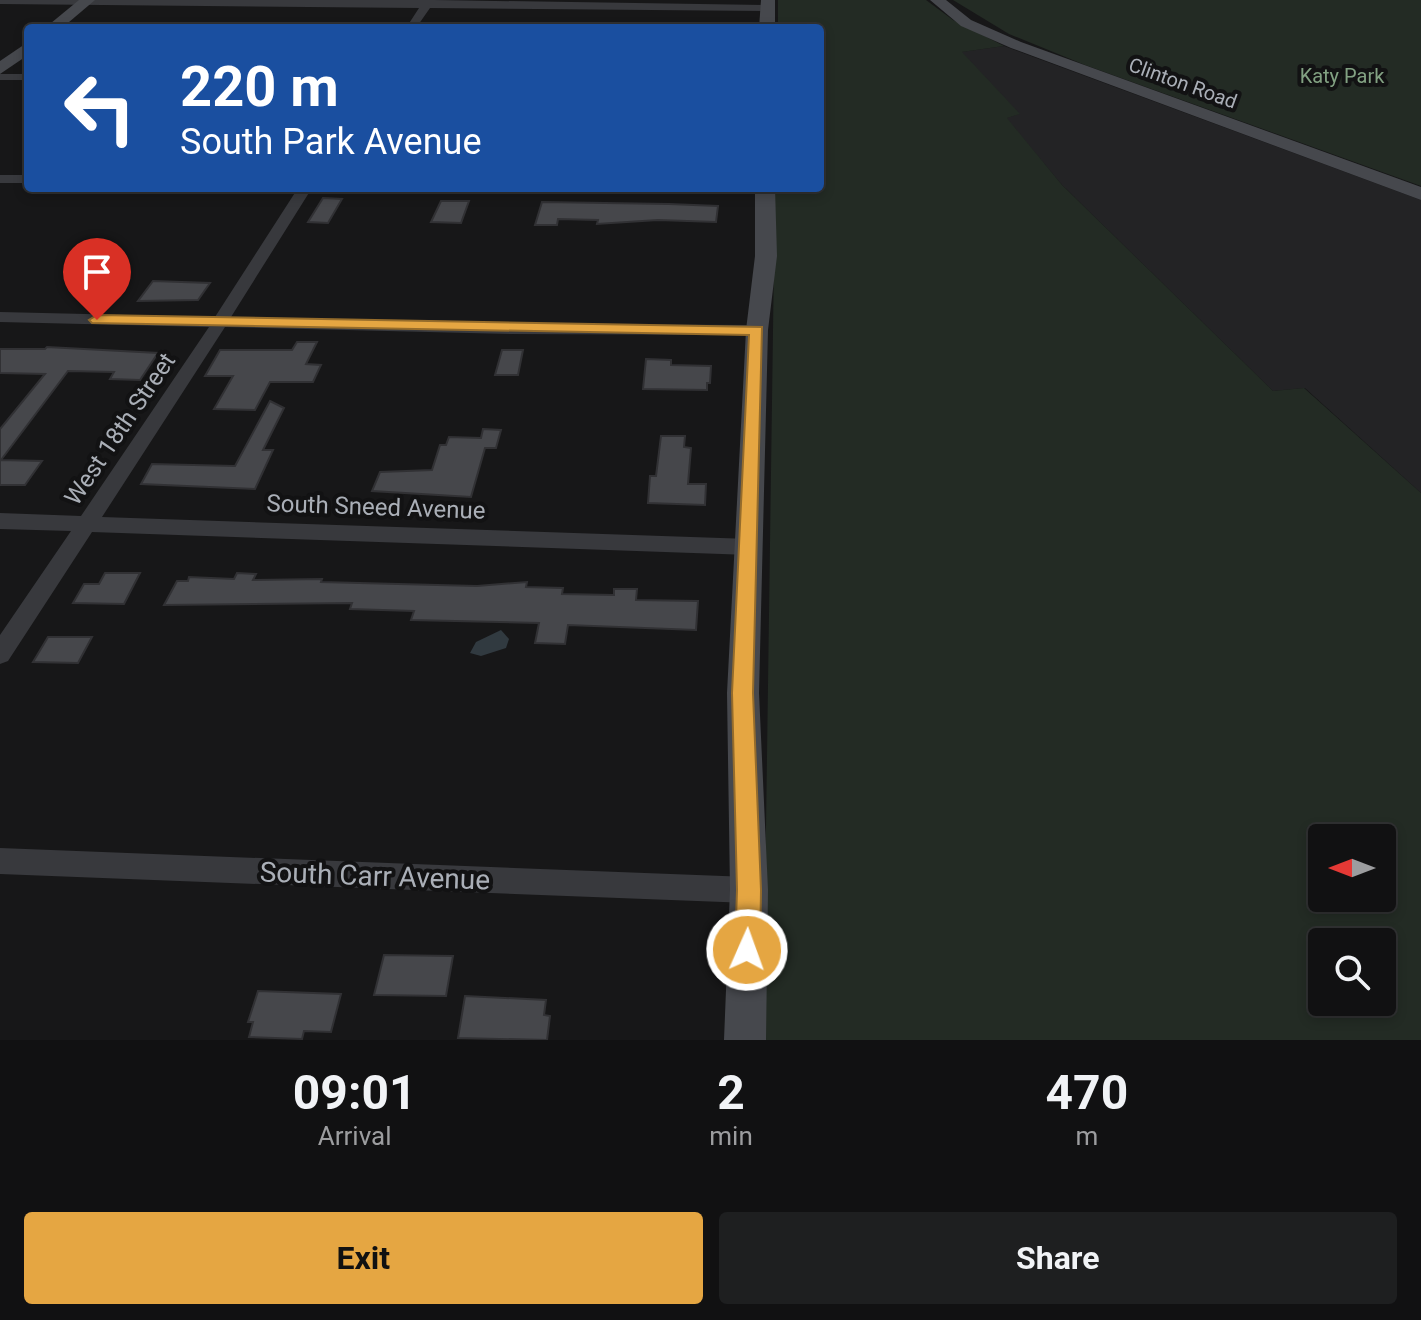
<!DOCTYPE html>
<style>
:root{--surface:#111112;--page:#1e1f20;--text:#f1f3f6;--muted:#9c9d9f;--line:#303132;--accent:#e5a642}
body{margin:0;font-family:Roboto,sans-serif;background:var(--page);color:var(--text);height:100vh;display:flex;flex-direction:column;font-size:30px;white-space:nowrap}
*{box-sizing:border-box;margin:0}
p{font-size:26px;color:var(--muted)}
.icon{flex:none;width:44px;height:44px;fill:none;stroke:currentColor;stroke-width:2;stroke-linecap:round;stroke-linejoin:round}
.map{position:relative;height:1040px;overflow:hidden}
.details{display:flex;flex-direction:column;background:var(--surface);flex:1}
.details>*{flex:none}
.banner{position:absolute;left:24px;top:24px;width:800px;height:168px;border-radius:8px;box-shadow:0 4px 12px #0003,0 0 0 2px var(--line);background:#1a4fa0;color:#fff;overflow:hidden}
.needle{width:52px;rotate:270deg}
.fabs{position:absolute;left:1308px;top:824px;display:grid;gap:16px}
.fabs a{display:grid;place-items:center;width:88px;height:88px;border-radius:8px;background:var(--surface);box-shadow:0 4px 12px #0003,0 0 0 2px var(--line);font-size:40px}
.pin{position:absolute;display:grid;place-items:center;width:68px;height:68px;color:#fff;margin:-82px -34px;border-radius:50% 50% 50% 0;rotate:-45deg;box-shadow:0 0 8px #0007}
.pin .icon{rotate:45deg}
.me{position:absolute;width:88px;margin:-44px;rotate:2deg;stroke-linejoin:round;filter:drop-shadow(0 0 6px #0008)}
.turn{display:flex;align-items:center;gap:28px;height:168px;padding:0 24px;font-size:36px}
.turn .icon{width:104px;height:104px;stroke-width:2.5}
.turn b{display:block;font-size:56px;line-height:68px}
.eta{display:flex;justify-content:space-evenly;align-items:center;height:136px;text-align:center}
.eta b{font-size:48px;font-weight:700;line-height:56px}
.button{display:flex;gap:16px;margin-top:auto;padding:16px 24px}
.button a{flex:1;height:92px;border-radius:8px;background:var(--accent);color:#111;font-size:32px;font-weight:700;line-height:92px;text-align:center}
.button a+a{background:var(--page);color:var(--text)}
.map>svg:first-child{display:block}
.built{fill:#232325}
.green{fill:#232b24;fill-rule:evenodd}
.water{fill:#313a40}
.building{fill:#46474b;stroke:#313134;stroke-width:2}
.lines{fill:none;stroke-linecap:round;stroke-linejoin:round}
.street{fill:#38393d;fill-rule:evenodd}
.secondary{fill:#46484d;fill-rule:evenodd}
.route{fill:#e5a642;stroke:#956c2b;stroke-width:2}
.labels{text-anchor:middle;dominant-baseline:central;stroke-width:8;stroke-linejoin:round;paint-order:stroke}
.far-park-label{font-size:20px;fill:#82a182;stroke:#121213}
.far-street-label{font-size:20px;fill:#aaafb7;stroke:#121213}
.street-label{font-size:24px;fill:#aaafb7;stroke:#121213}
.near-street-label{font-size:28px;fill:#aaafb7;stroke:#121213}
</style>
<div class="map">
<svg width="1421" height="1040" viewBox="0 0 1421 1040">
<rect width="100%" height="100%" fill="#171718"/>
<!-- built -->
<path class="built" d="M1004 46 1421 200V493L1305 388 1273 391 1062 185 1006 118 1019 114 961 52Z"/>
<!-- green -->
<g class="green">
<path d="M778 0H926L953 20 1004 46 962 52 1020 114 1007 118 1062 185 1273 391 1304 388 1421 493V1040H763L775 188H820V28H778ZM1322 838H1382V898H1322ZM1322 942H1382V1002H1322Z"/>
<path d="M953 0H1421V186L1085 65 1009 34Z"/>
</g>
<!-- water -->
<path class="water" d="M501 630 509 639 506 648 481 656 470 653 476 642Z"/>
<!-- building -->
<g class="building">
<path d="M323 198 342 199 328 223 308 222Z"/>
<path d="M441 201H469L461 223 431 222Z"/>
<path d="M542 202 669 204 718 206 716 222 658 220 597 224 598 220 558 219 557 225H535Z"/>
<path d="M153 281 210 283 198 300 138 301Z"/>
<path d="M297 342H317L306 364 321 365 313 382H270L255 410 214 409 233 376H205L220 350H292Z"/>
<path d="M47 347 158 353 140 380 110 379 114 372 68 371 1 460 42 461 25 485H0V429L45 374 0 373V349H45Z"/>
<path d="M502 350H523L518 375H495Z"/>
<path d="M646 359 671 360V365L711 366 710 383H707V390L643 389Z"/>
<path d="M270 401 284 408 263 450H273L255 489 141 484 152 464 235 466Z"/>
<path d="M483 429 501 430 496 448H485L471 497 372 491 380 472 432 470 440 445H446L449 437 481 438Z"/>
<path d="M661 436H685L684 447 691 448 688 484H706L705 505 648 503 650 476H656Z"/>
<path d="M105 573H140L124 604 73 603 84 584H99Z"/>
<path d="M237 573 256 574 253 580 322 579 321 582 477 586 527 582 526 587 563 588 562 594 614 595V589H637L636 600 698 601 696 630 568 625 565 644 535 643 539 623 411 620 414 611 350 609 352 603 164 605 177 581H188L189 577 234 579Z"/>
<path d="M48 637H92L78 663 33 662Z"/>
<path d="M384 955 453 956 446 996 374 995Z"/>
<path d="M258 991 341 994 331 1032 304 1031 302 1039 249 1037 253 1022H248Z"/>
<path d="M465 996 546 1000 544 1015 550 1016 547 1040 458 1038Z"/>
</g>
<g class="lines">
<!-- street -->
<g class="street">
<path d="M0 0H435L767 5 772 8 767 11 430 8 416 28H406L419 8 0 4Z"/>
<rect x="0" y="74" width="28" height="6"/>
<rect x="0" y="175" width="28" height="8"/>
<path d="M298 188H312L231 317 511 324 757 325 765 330 757 335 511 334 225 327 102 517 750 539 757 541 760 547 757 553 750 555 92 532 8 661 0 664V635L71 531 0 529V513L81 516 209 327 0 322V312L215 317Z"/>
<path d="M603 188H771L772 190 765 194 610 192Z"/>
<path d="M0 848 749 877 759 880 762 890 759 900 749 903 0 874Z"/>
</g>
<!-- secondary -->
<g class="secondary">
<path d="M79 0H95L62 28H45Z"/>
<path d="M761 0H775V28H759Z"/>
<path d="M930 0H946L971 20 1021 42 1421 187V200L1011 48 961 26Z"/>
<path d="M28 42V55L0 74V61Z"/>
<path d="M755 188H775L777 256 768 330 759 693 768 890 766 1040H724L730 890 727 693 746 330 755 256Z"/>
</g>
</g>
<!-- route -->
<path class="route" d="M97 315 762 327 753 693 761 890 760 950 756 959 747 963 738 959 735 950 737 890 732 693 749 335 92 323 89 320Z"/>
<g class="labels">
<!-- far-park labels -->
<g class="far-park-label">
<text x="1342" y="76">Katy Park</text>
</g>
<!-- far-street labels -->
<g class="far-street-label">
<text transform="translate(1183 83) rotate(20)">Clinton Road</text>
</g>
<!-- street labels -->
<g class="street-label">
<text transform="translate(120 429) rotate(-56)">West 18th Street</text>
<text transform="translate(376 507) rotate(2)">South Sneed Avenue</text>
</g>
<!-- near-street labels -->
<g class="near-street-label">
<text transform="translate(375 876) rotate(2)">South Carr Avenue</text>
</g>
</g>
</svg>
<div class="fabs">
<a><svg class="needle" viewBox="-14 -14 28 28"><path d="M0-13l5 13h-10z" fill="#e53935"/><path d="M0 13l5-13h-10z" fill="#9c9d9f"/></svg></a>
<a><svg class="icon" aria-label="search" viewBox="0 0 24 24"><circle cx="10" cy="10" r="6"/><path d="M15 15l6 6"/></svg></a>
</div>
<div class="pin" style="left:97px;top:320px;background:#d93025"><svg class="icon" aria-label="arrive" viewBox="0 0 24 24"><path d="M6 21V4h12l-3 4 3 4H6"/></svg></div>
<svg class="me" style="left:747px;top:950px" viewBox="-20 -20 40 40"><circle r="17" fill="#e5a642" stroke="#fff" stroke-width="3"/><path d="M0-11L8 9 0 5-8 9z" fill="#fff"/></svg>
<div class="banner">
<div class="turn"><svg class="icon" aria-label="left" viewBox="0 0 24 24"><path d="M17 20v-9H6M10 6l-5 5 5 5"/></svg><div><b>220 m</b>South Park Avenue</div></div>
</div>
</div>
<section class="details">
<div class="eta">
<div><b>09:01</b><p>Arrival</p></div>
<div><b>2</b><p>min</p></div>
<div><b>470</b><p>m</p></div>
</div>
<div class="button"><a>Exit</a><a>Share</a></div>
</section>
